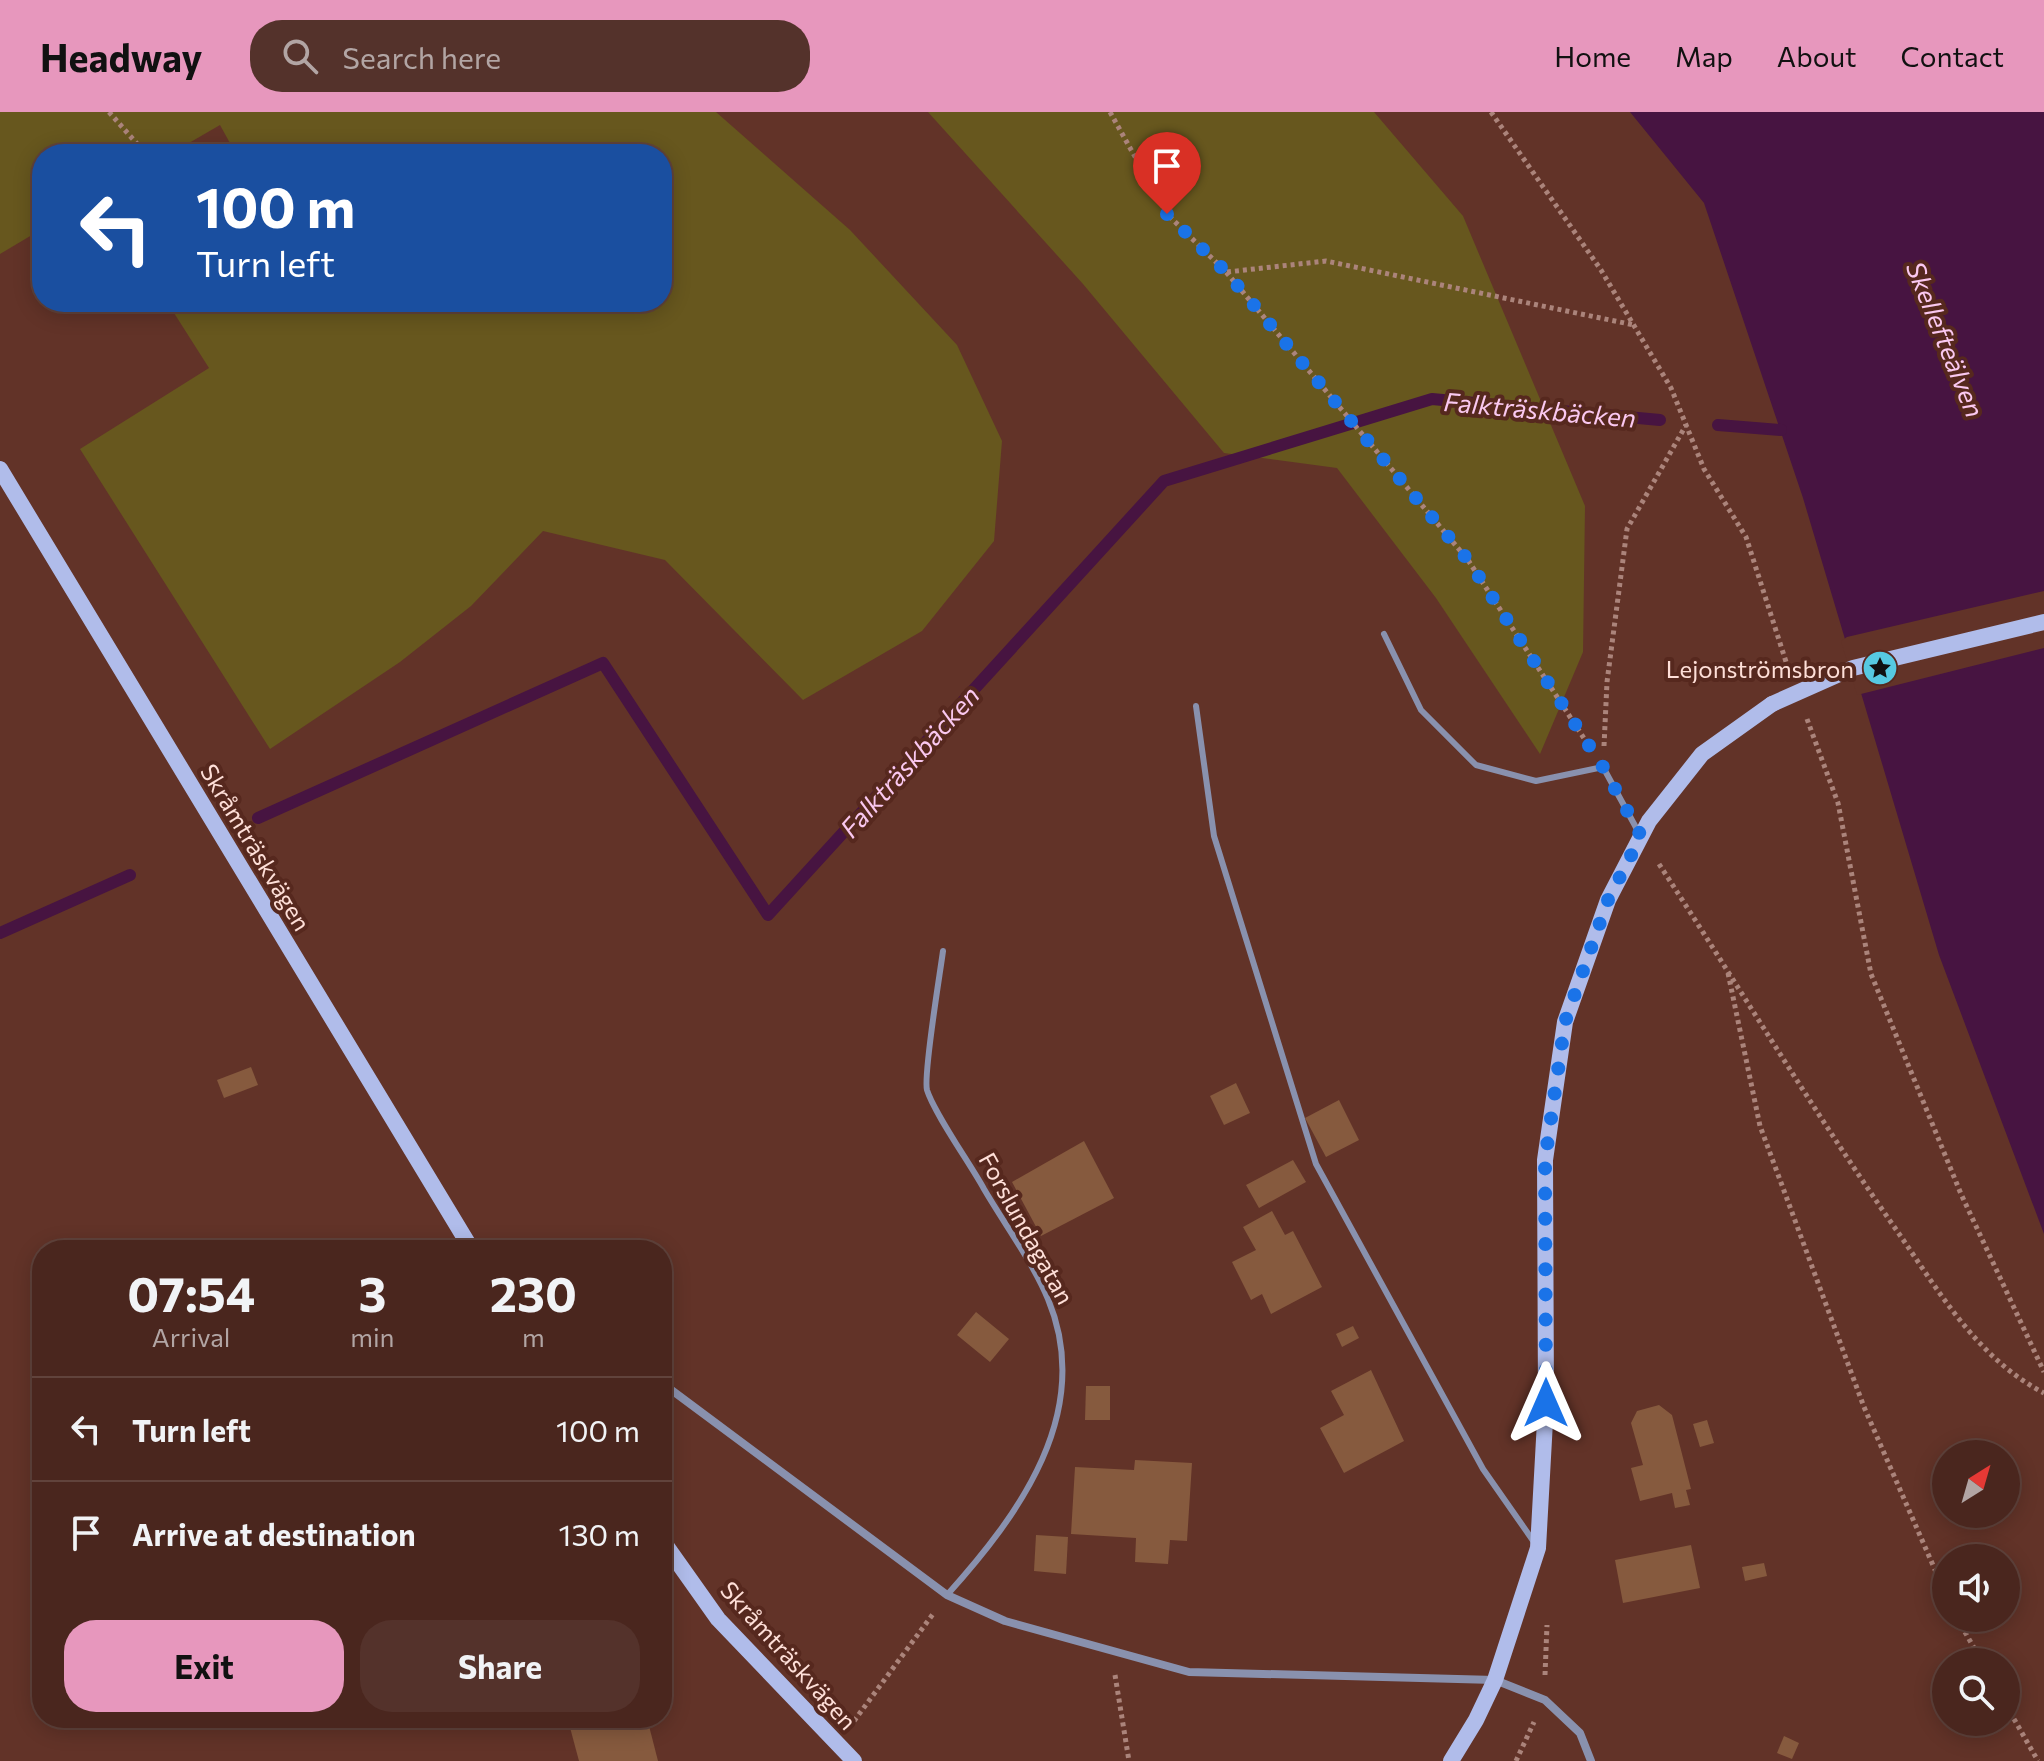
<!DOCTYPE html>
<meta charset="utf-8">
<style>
:root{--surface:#4a261e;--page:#54322b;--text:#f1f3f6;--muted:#b2a5a4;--line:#61433c;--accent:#e797bd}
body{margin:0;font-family:Commissioner,sans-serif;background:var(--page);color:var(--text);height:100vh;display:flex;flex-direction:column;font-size:30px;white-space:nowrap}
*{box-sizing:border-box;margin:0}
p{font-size:26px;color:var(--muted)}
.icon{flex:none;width:44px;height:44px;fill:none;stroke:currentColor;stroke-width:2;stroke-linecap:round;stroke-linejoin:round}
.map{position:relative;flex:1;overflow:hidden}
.side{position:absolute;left:32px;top:1128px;width:640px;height:488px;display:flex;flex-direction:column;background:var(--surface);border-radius:32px;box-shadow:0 4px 20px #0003,0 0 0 2px var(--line)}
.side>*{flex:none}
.top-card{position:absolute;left:32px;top:32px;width:640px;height:168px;border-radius:32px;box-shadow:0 4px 20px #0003,0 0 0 2px var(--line);background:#1a4fa0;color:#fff;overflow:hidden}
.needle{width:52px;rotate:37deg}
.buttons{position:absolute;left:1932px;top:1328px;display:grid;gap:16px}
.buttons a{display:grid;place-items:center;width:88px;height:88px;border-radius:50%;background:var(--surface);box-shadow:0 4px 20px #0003,0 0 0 2px var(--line);font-size:40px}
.pin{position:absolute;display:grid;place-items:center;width:68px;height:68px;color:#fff;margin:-82px -34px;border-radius:50% 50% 50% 0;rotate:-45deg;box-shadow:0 0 8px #0007}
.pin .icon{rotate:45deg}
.me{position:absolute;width:88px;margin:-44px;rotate:0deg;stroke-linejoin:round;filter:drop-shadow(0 0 6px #0008)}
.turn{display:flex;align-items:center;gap:28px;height:168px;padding:0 32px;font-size:36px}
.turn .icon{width:104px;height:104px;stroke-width:2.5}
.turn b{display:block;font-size:56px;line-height:68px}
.eta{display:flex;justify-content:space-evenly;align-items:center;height:136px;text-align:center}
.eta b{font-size:48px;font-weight:700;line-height:56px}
.button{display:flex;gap:16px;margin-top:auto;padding:16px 32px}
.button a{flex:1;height:92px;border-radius:32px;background:var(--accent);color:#111;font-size:32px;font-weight:700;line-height:92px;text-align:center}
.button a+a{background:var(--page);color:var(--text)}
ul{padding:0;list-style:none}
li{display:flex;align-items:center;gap:24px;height:104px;padding:0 32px;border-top:2px solid var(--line)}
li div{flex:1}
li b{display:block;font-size:30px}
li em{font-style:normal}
header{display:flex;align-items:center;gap:48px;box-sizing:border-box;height:112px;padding:0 40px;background:var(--accent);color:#111}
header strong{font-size:38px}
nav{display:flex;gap:44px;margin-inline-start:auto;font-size:28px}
.search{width:560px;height:72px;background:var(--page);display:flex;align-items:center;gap:20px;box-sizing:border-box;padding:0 28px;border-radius:32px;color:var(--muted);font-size:30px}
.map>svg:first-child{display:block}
.green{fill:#67571e}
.water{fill:#471441}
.pier{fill:#623328}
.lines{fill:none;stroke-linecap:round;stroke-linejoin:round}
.stream{stroke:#471441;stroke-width:12}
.building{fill:#865a3e}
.path{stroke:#ab847b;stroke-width:5;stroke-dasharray:4 4;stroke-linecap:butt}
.lane{stroke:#8991ae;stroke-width:6}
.street{stroke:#8991ae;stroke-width:8}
.secondary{stroke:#b0bcea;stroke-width:16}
.secondary-bridge{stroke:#b0bcea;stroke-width:16}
.route{stroke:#1a73e8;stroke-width:14;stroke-dasharray:0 25.2}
.labels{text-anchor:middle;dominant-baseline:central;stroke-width:8;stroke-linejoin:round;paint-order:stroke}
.poi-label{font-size:24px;fill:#fedfd8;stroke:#56281e;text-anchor:end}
.street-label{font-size:24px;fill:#fedfd8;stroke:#56281e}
.water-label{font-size:26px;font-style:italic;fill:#fac8f0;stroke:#56281e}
</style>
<header>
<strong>Headway</strong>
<div class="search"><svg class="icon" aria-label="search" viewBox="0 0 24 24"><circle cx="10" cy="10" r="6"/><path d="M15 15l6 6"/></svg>Search here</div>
<nav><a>Home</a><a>Map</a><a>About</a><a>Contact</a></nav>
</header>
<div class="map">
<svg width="2044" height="1649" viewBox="0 0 2044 1649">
<rect width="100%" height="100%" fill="#623328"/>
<!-- green -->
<g class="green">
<path d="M0 0H716L850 118 957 233 1002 329 994 429 922 519 803 588 665 448 543 419 471 494 400 550 270 637 80 337 209 256 167 190H662V42H236L220 13 170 42H42V117L0 142Z"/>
<path d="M928 0H1374L1463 104 1585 394 1583 540 1540 642 1436 486 1337 356 1224 341 1083 172Z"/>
</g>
<!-- water -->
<path class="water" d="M1630 0H2044V1122L1939 843 1803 386 1704 91Z"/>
<!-- pier -->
<path class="pier" d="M2044 479V536L1857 583 1841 529 1847 525Z"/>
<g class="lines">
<!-- stream -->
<g class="stream">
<path d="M1718 313 1781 318"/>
<path d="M258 706 603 551 768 803 1164 369 1432 287 1660 308"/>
<path d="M0 821 130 763"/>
</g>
</g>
<!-- building -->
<g class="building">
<path d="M251 955 258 973 224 986 217 968Z"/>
<path d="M1236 971 1250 1001 1224 1013 1210 984Z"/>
<path d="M1339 988 1359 1028 1326 1045 1305 1006Z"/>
<path d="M1084 1029 1114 1086 1041 1124 1012 1070Z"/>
<path d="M1293 1048 1306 1070 1259 1096 1246 1073Z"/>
<path d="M1272 1099 1285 1123 1293 1119 1322 1175 1271 1202 1262 1182 1251 1188 1232 1150 1256 1138 1243 1115Z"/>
<path d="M976 1200 1009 1227 990 1250 957 1223Z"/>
<path d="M1353 1214 1359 1226 1342 1235 1336 1222Z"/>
<path d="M1371 1258 1404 1329 1344 1361 1320 1316 1344 1303 1331 1279Z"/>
<path d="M1086 1274H1110V1308H1085Z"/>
<path d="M1659 1293 1672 1303 1691 1377 1686 1378 1690 1393 1675 1396 1672 1381 1640 1389 1631 1356 1643 1353 1631 1311 1637 1299Z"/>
<path d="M1707 1308 1714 1331 1700 1335 1693 1312Z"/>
<path d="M1135 1348 1192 1351 1187 1429 1170 1428 1168 1452 1135 1450 1136 1426 1071 1422 1075 1355 1134 1358Z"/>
<path d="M1036 1423 1068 1425 1066 1462 1034 1459Z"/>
<path d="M1691 1433 1700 1476 1623 1491 1615 1448Z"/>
<path d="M1764 1451 1767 1464 1745 1469 1742 1455Z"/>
<path d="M577 1606H647L658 1649H579L568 1608Z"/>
<path d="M1784 1624 1799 1631 1792 1647 1777 1641Z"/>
</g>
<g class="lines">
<!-- path -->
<g class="path">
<path d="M109 0 146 42"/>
<path d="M1110 0 1167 102 1226 160 1468 448 1589 634"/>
<path d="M1491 0 1601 158 1671 276 1704 357 1746 425 1788 556"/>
<path d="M1227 160 1326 149 1634 213"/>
<path d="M1807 607 1838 691 1871 862 1961 1082 2044 1260"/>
<path d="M1604 634 1607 570 1627 417 1686 313"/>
<path d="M1659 752C1738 873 1812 997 1895 1116 1937 1176 1976 1246 2044 1281"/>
<path d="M1728 861 1760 1014 1864 1295 1946 1483"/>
<path d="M1957 1506 1982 1550"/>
<path d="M1115 1563 1129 1649"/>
<path d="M1545 1563 1547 1513"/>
<path d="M2006 1593 2038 1649"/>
<path d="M854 1609 933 1502"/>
<path d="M1516 1649 1534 1610"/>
</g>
<!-- lane -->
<g class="lane">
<path d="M1384 522 1421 598 1476 653 1536 669 1603 655 1639 721"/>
<path d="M1196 594 1214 724 1316 1052 1483 1357 1534 1430"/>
<path d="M943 839C940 862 923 963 927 978 934 1001 971 1053 984 1077 1005 1113 1032 1149 1048 1187 1095 1300 1019 1403 947 1483"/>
</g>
<!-- street -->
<path class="street" d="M662 1271 947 1483 1005 1509 1189 1560 1495 1568 1545 1588 1580 1621 1591 1649"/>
<!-- secondary -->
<g class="secondary">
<path d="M0 357 472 1138"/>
<path d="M662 1428 718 1507 854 1649"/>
<path d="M1451 1649 1476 1608 1495 1568 1538 1436 1546 1291 1545 1048 1565 910 1608 788 1649 709 1702 642 1772 592"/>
</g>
<!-- secondary-bridge -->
<path class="secondary-bridge" d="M1772 592 1853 556 2044 510"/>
</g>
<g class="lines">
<!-- route -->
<path class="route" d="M1167 102 1226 160 1468 448 1603 655 1641 724 1608 788 1565 910 1545 1048 1546 1291"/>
</g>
<!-- icons -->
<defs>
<symbol id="sight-disc" viewBox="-11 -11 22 22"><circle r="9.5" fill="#56c9e1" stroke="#56281e"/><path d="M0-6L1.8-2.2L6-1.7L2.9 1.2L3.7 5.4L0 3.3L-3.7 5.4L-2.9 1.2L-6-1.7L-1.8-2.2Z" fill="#111"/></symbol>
</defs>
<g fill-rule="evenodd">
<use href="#sight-disc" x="1860" y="536" width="40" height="40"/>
</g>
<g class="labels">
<!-- poi labels -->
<g class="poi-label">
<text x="1854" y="556">Lejonströmsbron</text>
</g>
<!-- street labels -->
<g class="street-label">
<text transform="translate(256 735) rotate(59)">Skråmträskvägen</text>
<text transform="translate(1027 1116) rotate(61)">Forslundagatan</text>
<text transform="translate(789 1543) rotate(48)">Skråmträskvägen</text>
</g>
<!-- water labels -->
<g class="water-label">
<text transform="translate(1946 227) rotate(68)">Skellefteälven</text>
<text transform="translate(1540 297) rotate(5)">Falkträskbäcken</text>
<text transform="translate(909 649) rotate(-48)">Falkträskbäcken</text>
</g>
</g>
</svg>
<div class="buttons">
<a><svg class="needle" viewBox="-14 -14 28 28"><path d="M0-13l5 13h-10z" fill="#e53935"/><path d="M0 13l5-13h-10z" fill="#b2a5a4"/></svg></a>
<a><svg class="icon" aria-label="sound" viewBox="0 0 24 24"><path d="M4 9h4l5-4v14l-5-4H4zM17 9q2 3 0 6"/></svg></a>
<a><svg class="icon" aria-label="search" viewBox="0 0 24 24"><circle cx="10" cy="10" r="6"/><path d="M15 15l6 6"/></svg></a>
</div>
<div class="pin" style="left:1167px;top:102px;background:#d93025"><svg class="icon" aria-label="arrive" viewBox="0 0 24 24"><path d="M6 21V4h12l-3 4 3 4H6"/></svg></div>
<svg class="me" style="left:1546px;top:1291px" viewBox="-20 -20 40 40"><path d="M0-17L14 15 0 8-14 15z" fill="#1a73e8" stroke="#fff" stroke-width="4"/></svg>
<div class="top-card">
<div class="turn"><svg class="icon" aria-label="left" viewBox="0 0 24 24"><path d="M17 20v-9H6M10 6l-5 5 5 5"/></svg><div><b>100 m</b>Turn left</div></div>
</div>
<section class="side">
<div class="eta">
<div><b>07:54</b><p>Arrival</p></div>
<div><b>3</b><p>min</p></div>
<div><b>230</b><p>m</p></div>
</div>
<ul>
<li><svg class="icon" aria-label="left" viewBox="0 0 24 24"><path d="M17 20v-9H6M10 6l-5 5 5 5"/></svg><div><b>Turn left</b></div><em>100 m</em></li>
<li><svg class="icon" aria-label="arrive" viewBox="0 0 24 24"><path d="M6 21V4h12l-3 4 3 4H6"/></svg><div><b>Arrive at destination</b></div><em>130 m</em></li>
</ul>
<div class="button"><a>Exit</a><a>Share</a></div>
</section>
</div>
